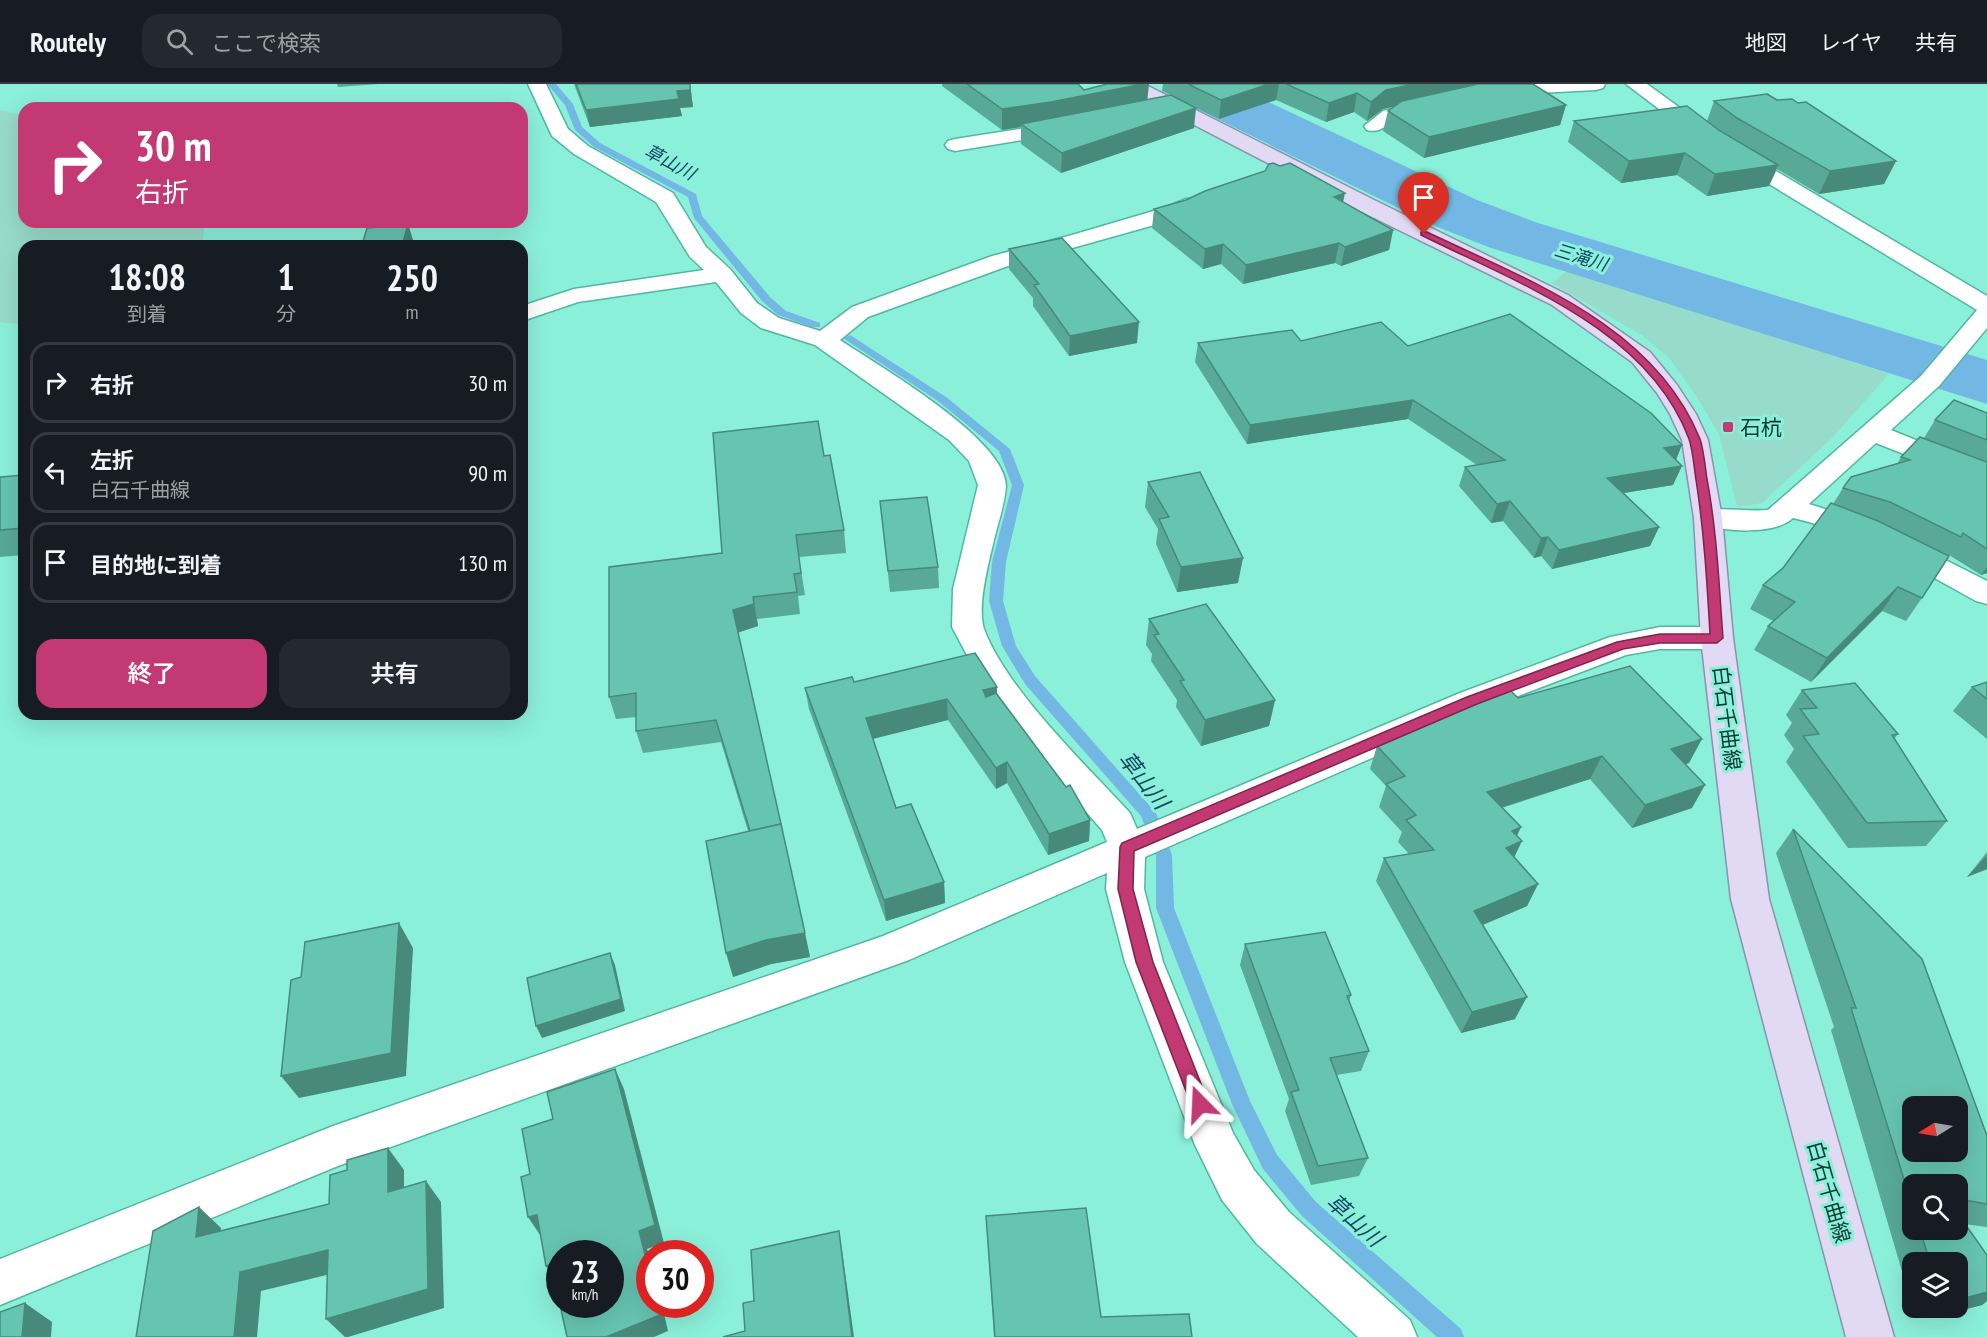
<!DOCTYPE html>
<html lang="ja">
<meta charset="utf-8">
<style>
:root{--surface:#171b24;--page:#242831;--text:#f1f3f6;--muted:#9ea1a6;--line:#363941;--accent:#c23974}
body{margin:0;font-family:"PT Sans Narrow","Noto Sans JP",sans-serif;background:var(--page);color:var(--text);height:100vh;display:flex;flex-direction:column;font-size:22px;white-space:nowrap}
*{box-sizing:border-box;margin:0}
p{font-size:20px;color:var(--muted)}
.icon{flex:none;width:33px;height:33px;fill:none;stroke:currentColor;stroke-width:2;stroke-linecap:round;stroke-linejoin:round}
.map{position:relative;flex:1;overflow:hidden}
.side{position:absolute;left:18px;top:156px;width:510px;height:480px;display:flex;flex-direction:column;background:var(--surface);border-radius:18px;box-shadow:0 6px 24px #0002}
.side>*{flex:none}
.top-card{position:absolute;left:18px;top:18px;width:510px;height:126px;border-radius:18px;box-shadow:0 6px 24px #0002;background:#c23974;color:#fff;overflow:hidden}
.needle{width:39px;rotate:259deg}
.controls{position:absolute;left:1902px;top:1012px;display:grid;gap:12px}
.controls a{display:grid;place-items:center;width:66px;height:66px;border-radius:12px;background:var(--surface);box-shadow:0 6px 24px #0002;font-size:30px}
.speed{position:absolute;left:546px;top:1156px;display:flex;gap:12px;font-size:30px;font-weight:700;text-align:center}
.speed>*{display:grid;place-content:center;width:78px;height:78px;border-radius:50%;background:var(--surface);box-shadow:0 6px 24px #0002;line-height:1}
.speed small{font-size:15px;font-weight:400}
.speed .limit{border:9px solid #d22;background:#fff;color:#111}
.pin{position:absolute;display:grid;place-items:center;width:51px;height:51px;color:#fff;margin:-62px -26px;border-radius:50% 50% 50% 0;rotate:-45deg;box-shadow:0 0 6px #0007}
.pin .icon{rotate:45deg}
.me{position:absolute;width:66px;margin:-33px;rotate:339deg;stroke-linejoin:round;filter:drop-shadow(0 0 4px #0008)}
.turn{display:flex;align-items:center;gap:21px;height:126px;padding:0 18px;font-size:27px}
.turn .icon{width:78px;height:78px;stroke-width:2.5}
.turn b{display:block;font-size:42px;line-height:51px}
.eta{display:flex;justify-content:space-evenly;align-items:center;height:102px;text-align:center}
.eta b{font-size:36px;font-weight:600;line-height:42px}
.cta{display:flex;gap:12px;margin-top:auto;padding:12px 18px}
.cta a{flex:1;height:69px;border-radius:18px;background:var(--accent);color:#fff;font-size:24px;font-weight:600;line-height:69px;text-align:center}
.cta a+a{background:var(--page);color:var(--text)}
ul{padding:0;list-style:none}
li{display:flex;align-items:center;gap:18px;height:81px;margin:0 12px 9px;padding:0 6px;border:3px solid var(--line);border-radius:18px}
li div{flex:1}
li b{display:block;font-size:22px}
li em{font-style:normal}
header{display:flex;align-items:center;gap:36px;box-sizing:border-box;height:84px;padding:0 30px;background:var(--surface);border-bottom:2px solid var(--line)}
header strong{font-size:28px}
nav{display:flex;gap:33px;margin-inline-start:auto;font-size:21px}
.search{width:420px;height:54px;background:var(--page);display:flex;align-items:center;gap:15px;box-sizing:border-box;padding:0 21px;border-radius:18px;color:var(--muted);font-size:22px}
.map>svg:first-child{display:block}
.green{fill:#97dbcb}
.lines{fill:none;stroke-linecap:round;stroke-linejoin:round}
.stream{fill:#73b8e5;fill-rule:evenodd}
.river{fill:#73b8e5;fill-rule:evenodd}
.minor-casing{stroke:#51b7a3;stroke-width:3}
.major-casing{stroke:#8b92ad;stroke-width:3}
.minor{fill:#fff;fill-rule:evenodd}
.major{fill:#e2daf5;fill-rule:evenodd}
.wall{fill:#58a998;fill-rule:evenodd}
.shaded-wall{fill:#478a7c}
.building{fill:#66c5b1;stroke:#478a7c;stroke-width:1.5;fill-rule:evenodd}
.route{fill:#c23974;stroke:#7e254b;stroke-width:1.5}
.poi-dot{fill:#c23974;stroke:#8bf0da;stroke-width:2}
.labels{text-anchor:middle;dominant-baseline:central;stroke-width:6;stroke-linejoin:round;paint-order:stroke}
.far-water-label{font-size:18px;font-style:italic;fill:#0f4664;stroke:#8bf0da}
.poi-label{font-size:21px;fill:#0d3a32;stroke:#8bf0da;text-anchor:start}
.street-label{font-size:21px;fill:#0d3a32;stroke:#8bf0da}
.water-label{font-size:22px;font-style:italic;fill:#0f4664;stroke:#8bf0da}
</style>
<header>
<strong>Routely</strong>
<div class="search"><svg class="icon" aria-label="search" viewBox="0 0 24 24"><circle cx="10" cy="10" r="6"/><path d="M15 15l6 6"/></svg>ここで検索</div>
<nav><a>地図</a><a>レイヤ</a><a>共有</a></nav>
</header>
<div class="map">
<svg width="1987" height="1253" viewBox="0 0 1987 1253">
<rect width="100%" height="100%" fill="#8bf0da"/>
<!-- green -->
<g class="green">
<path d="M0 26 24 32V138H205L202 162H24V241L0 238Z"/>
<path d="M1569 185 1889 290 1832 354 1762 419 1737 423 1719 350 1696 312 1669 274 1643 252 1552 199Z"/>
</g>
<g class="lines">
<!-- stream -->
<g class="stream">
<path d="M547 0H556L573 20 582 43 600 59 696 110 702 132 770 213 786 227 820 239V243H812L778 231 762 217 694 134 688 113 594 63 575 46 565 21Z"/>
<path d="M850 251 946 313 1010 365 1024 401 1006 478 1003 517 1016 562 1035 592 1156 729 1172 771 1174 824 1250 1017 1277 1071 1316 1118 1461 1245 1464 1253H1437L1302 1132 1263 1085 1232 1020 1156 824V771L1141 732 1025 600 1002 562 989 517 992 478 1012 401 999 367 938 317 846 256 844 254Z"/>
</g>
<!-- river -->
<path class="river" d="M1166 0H1230L1477 116 1535 138 1987 276V320L1491 164 1435 142 1197 25 1174 11Z"/>
<defs>
<g id="minor">
<path d="M528 0H546L568 45 588 62 673 109 706 163 730 185 757 219 779 234 820 247 852 223 992 172 1072 151 1167 123 1186 115 1194 114 1202 115 1205 120 1202 125 1183 133 1008 182 868 233 840 256C877 281 1006 355 1006 402 1005 420 997 442 993 460 988 482 977 523 984 545 1007 606 1085 680 1130 729L1137 745 1460 609 1610 553 1660 543H1717L1728 546 1733 554 1728 562 1717 565H1660L1626 571 1484 625 1145 773 1144 805 1163 878 1233 1049 1254 1086 1289 1128 1410 1236 1417 1253H1358L1257 1160 1222 1116 1195 1061 1125 878 1106 805 1107 789 909 876 338 1082 0 1221V1175L333 1042 883 852 1107 758 1102 746 1015 646 983 601 952 543 953 505 978 401 969 377 949 356 815 261 761 244 741 229 716 198 578 218 522 237V222L574 205 704 186 690 173 656 118 574 70 552 52Z"/>
<path d="M1507 0H1605L1603 4 1596 6 1518 10 1492 14 1485 12 1483 8 1485 4Z"/>
<path d="M1626 0H1647L1727 58 1987 212V244L1939 302 1891 346 1987 385V403L1876 359 1809 420 1876 441 1987 497V520L1976 517C1918 485 1859 449 1793 434 1774 452 1722 447 1698 440L1694 434 1698 428C1720 422 1745 428 1768 426L1921 292 1977 226 1713 66Z"/>
<path d="M1427 17 1434 19 1437 23 1434 27C1422 30 1410 31 1399 35 1386 39 1382 50 1367 46L1364 42 1383 27Z"/>
<path d="M1065 38 1072 40 1075 44 1072 48 955 67 948 65 945 61 948 57 955 55Z"/>
</g>
<path id="major" d="M1121 0H1144L1374 116 1568 211 1650 268 1677 301 1696 330 1708 356 1722 434 1733 554 1769 815 1894 1253H1846L1731 815 1701 554 1694 434 1682 356 1670 330 1657 309 1632 278 1552 221 1358 126 1123 4Z"/>
</defs>
<!-- minor casing -->
<use href="#minor" class="minor-casing"/>
<!-- major casing -->
<use href="#major" class="major-casing"/>
<!-- minor -->
<use href="#minor" class="minor"/>
<!-- major -->
<use href="#major" class="major"/>
</g>
<!-- wall -->
<g class="wall">
<path d="M337 0H379L338 3Z"/>
<path d="M574 0H690L693 23 680 24 682 32 590 43Z"/>
<path d="M942 0H1078L1084 6 1147 16 1171 11 1162 7 1163 0H1533L1566 21 1560 41 1424 74 1383 47 1388 27 1395 22 1383 25 1367 37 1354 28 1326 38 1276 16 1219 35 1180 16 1194 44 1061 89 1021 60V43L1002 46 942 2Z"/>
<path d="M1777 16 1896 77 1884 100 1819 110 1777 85 1769 102 1707 112 1677 91 1621 99 1568 58 1574 37H1707L1714 17Z"/>
<path d="M1186 116 1343 118 1393 146 1389 166 1341 182 1335 179 1243 200 1221 180 1203 185 1152 144 1154 125Z"/>
<path d="M1009 165 1137 259 1069 272 1033 222V214L1009 185Z"/>
<path d="M1301 257 1408 262 1676 376 1673 401 1624 409 1659 443 1650 462 1552 485 1541 472 1534 474 1503 437 1491 439 1459 402 1465 383 1477 381 1408 335 1247 360 1195 278 1198 259Z"/>
<path d="M1987 329V489L1981 491 1949 471 1922 514 1906 537 1882 527 1811 598 1754 566 1768 542 1773 537 1750 525 1763 501 1783 484 1833 420 1843 404 1897 380 1901 373 1924 354 1935 336Z"/>
<path d="M824 372 844 446 846 469 799 473 805 511 798 512 800 530 757 535 758 542 738 548 810 873 771 880 733 893 748 747 721 658 643 669 636 647V633L616 635 609 613 722 469Z"/>
<path d="M24 391V471L0 473V393Z"/>
<path d="M1148 398 1238 499 1177 508 1156 460 1158 445 1145 423Z"/>
<path d="M880 417 938 483 939 504 890 508Z"/>
<path d="M1149 535 1275 616 1269 642 1201 662 1176 623 1177 616 1151 577 1152 570 1146 561Z"/>
<path d="M854 598 997 603V610L1090 736 1089 757 1048 771 1007 699 996 705 948 636 873 655 896 724 944 798 945 819 886 837 809 625 805 604Z"/>
<path d="M1987 598V655L1953 627 1972 603Z"/>
<path d="M1802 606 1898 650 1894 655 1947 737 1926 762 1848 764 1786 678 1794 665 1784 651 1792 639 1786 631Z"/>
<path d="M1518 614 1689 679 1685 680 1692 724 1632 744 1590 695 1502 724 1521 743 1517 752 1514 773 1538 800 1527 822 1482 841 1515 935 1461 949 1376 797 1384 774 1409 770 1398 758 1402 748 1379 723 1386 702 1370 685 1377 662Z"/>
<path d="M1793 745 1987 1052V1143L1964 1140 1987 1171V1217L1982 1221 1931 1234 1924 1224H1958V1179H1912V1206L1904 1194 1831 946 1834 943 1776 769ZM1912 1101H1958V1146H1912Z"/>
<path d="M1987 768V785L1967 793Z"/>
<path d="M1245 860 1351 911 1349 918 1369 967 1361 987 1336 991 1368 1074 1359 1092 1311 1101 1285 1027 1289 1015 1240 881Z"/>
<path d="M986 1132 1101 1233 1192 1253H994L987 1150Z"/>
</g>
<!-- shaded-wall -->
<g class="shaded-wall">
<path d="M690 0 693 23 680 24 682 32 590 43 586 26 677 7Z"/>
<path d="M1143 0H1149L1147 19 1021 40V43L1002 46V25Z"/>
<path d="M1269 0H1279L1276 16 1219 35 1221 16Z"/>
<path d="M1414 0H1495L1383 25 1367 37 1371 18 1386 6Z"/>
<path d="M1357 9 1354 28 1326 38 1329 19Z"/>
<path d="M1566 21 1560 41 1424 74 1429 53Z"/>
<path d="M1196 24 1194 44 1061 89 1062 69Z"/>
<path d="M1685 69 1677 91 1621 99 1629 77Z"/>
<path d="M1896 77 1884 100 1819 110 1830 87Z"/>
<path d="M1778 81 1769 102 1707 112 1715 90Z"/>
<path d="M1345 109 1341 128 1334 113Z"/>
<path d="M408 140 415 162H402Z"/>
<path d="M1393 146 1389 166 1341 182 1345 163Z"/>
<path d="M1339 159 1335 179 1243 200 1246 181Z"/>
<path d="M1223 160 1221 180 1203 185 1205 165Z"/>
<path d="M1139 238 1137 259 1069 272 1070 252Z"/>
<path d="M1413 316 1408 335 1247 360 1250 341Z"/>
<path d="M1682 361 1674 381 1664 364Z"/>
<path d="M1682 382 1673 401 1599 413 1607 394Z"/>
<path d="M1510 417 1503 437 1491 439 1497 420Z"/>
<path d="M1659 443 1650 462 1552 485 1559 466Z"/>
<path d="M1548 453 1541 472 1534 474 1541 454Z"/>
<path d="M1243 474 1238 499 1177 508 1181 483Z"/>
<path d="M1987 483V489L1981 491Z"/>
<path d="M1898 503 1882 527 1811 598 1827 574Z"/>
<path d="M753 513 758 542 737 549 733 526Z"/>
<path d="M997 603V624L983 628V606Z"/>
<path d="M947 615 948 636 868 656 866 634Z"/>
<path d="M1275 616 1269 642 1201 662 1205 636Z"/>
<path d="M1702 655 1689 679 1658 688 1671 665Z"/>
<path d="M1602 672 1590 695 1477 731 1487 708Z"/>
<path d="M1007 678V699L996 705V684Z"/>
<path d="M1705 701 1692 724 1632 744 1645 721Z"/>
<path d="M1090 736 1089 757 1048 771 1049 750Z"/>
<path d="M1521 743 1512 761 1522 757 1511 780 1495 787 1512 747Z"/>
<path d="M1987 771V785L1967 793Z"/>
<path d="M944 798 945 819 886 837 884 816Z"/>
<path d="M1538 800 1527 822 1464 849 1474 827Z"/>
<path d="M399 839 413 864 406 992 299 1014 281 992Z"/>
<path d="M805 849 810 873 771 880 733 893 726 869 766 856Z"/>
<path d="M610 869 615 881 625 927 542 954 536 942Z"/>
<path d="M1527 913 1515 935 1461 949 1472 928Z"/>
<path d="M615 985 624 1005 664 1159 647 1165 650 1173V1190L639 1147Z"/>
<path d="M388 1064 404 1086V1129L388 1108Z"/>
<path d="M426 1097 441 1118 444 1224 348 1253H345L326 1235Z"/>
<path d="M199 1123 221 1144 218 1173 196 1153Z"/>
<path d="M537 1131 548 1149 540 1151 528 1133Z"/>
<path d="M839 1147 842 1166 854 1253H852Z"/>
<path d="M328 1166 347 1186 261 1207 257 1253H234L240 1188Z"/>
<path d="M552 1180 557 1200 546 1182Z"/>
<path d="M1987 1208V1217L1982 1221 1931 1234 1946 1224H1958V1216Z"/>
<path d="M25 1219 52 1238 51 1253H22Z"/>
<path d="M657 1221H662L668 1247 654 1253H606Z"/>
</g>
<!-- building -->
<g class="building">
<path d="M576 0H690V6L677 7 679 15 586 26Z"/>
<path d="M967 0H1078L1084 6 1107 0H1143L1051 18 1002 25Z"/>
<path d="M1188 0H1269L1221 16Z"/>
<path d="M1286 0H1414L1386 6 1371 18 1357 9 1329 19Z"/>
<path d="M1478 0H1533L1566 21 1429 53 1388 27 1402 17Z"/>
<path d="M1767 10 1777 16 1792 15 1798 19 1806 18 1896 77 1830 87 1737 34 1714 17Z"/>
<path d="M1171 11 1196 24 1062 69 1021 40Z"/>
<path d="M1687 22 1720 47 1778 81 1715 90 1685 69 1629 77 1574 37Z"/>
<path d="M1273 79 1280 82 1290 79 1345 109 1334 113 1393 146 1345 163 1339 159 1246 181 1223 160 1205 165 1154 125 1186 116 1205 107 1265 87 1269 80Z"/>
<path d="M408 140 402 162H348L362 161 367 144Z"/>
<path d="M1062 154 1139 238 1070 252 1034 201 1039 200 1009 165Z"/>
<path d="M1510 230 1651 329 1682 361 1664 364 1682 382 1607 394 1659 443 1559 466 1548 453 1541 454 1510 417 1497 420 1465 383 1505 376 1413 316 1250 341 1198 259 1292 246 1301 257 1381 238 1408 262Z"/>
<path d="M1954 316 1987 329V356L1935 336Z"/>
<path d="M818 337 824 372 830 371 844 446 796 451 801 489 794 490 797 508 753 513 754 520 733 526 781 740 750 747 716 636 636 647V609L609 613V483L722 469 713 349Z"/>
<path d="M1920 353 1987 378V465L1963 449 1961 453 1890 418 1843 404 1851 393 1910 376 1901 373Z"/>
<path d="M1200 388 1243 474 1181 483 1159 435 1169 433 1148 398Z"/>
<path d="M24 391V444L0 446V393Z"/>
<path d="M927 413 938 483 888 487 880 417Z"/>
<path d="M1831 419 1878 437 1949 472 1922 514 1898 503 1827 574 1768 542 1795 518 1763 501 1783 484Z"/>
<path d="M1206 520 1275 616 1205 636 1180 597 1184 596 1154 551 1159 550 1149 535Z"/>
<path d="M975 569 997 603 983 606 986 613 996 609 1066 703 1070 701 1090 736 1049 750 1007 678 996 684 947 615 866 634 896 724 911 720 944 798 884 816 805 604 852 593 854 598Z"/>
<path d="M1630 582 1702 655 1671 665 1705 701 1645 721 1602 672 1487 708 1521 743 1512 747 1522 757 1506 764 1538 800 1474 827 1527 913 1472 928 1384 774 1434 766 1406 736 1416 731 1386 700 1405 692 1377 662 1508 604 1518 614Z"/>
<path d="M1987 598V615L1972 603Z"/>
<path d="M1855 599 1898 650 1892 651 1947 737 1867 739 1803 652 1819 650 1800 625 1817 624 1802 606Z"/>
<path d="M781 740 805 849 766 856 726 869 706 757Z"/>
<path d="M1793 745 1922 875 1987 1052V1120L1958 1115V1101H1912V1121L1851 924H1856ZM1912 1023H1958V1068H1912Z"/>
<path d="M399 839 391 969 281 992 291 896 301 893 305 858Z"/>
<path d="M1325 848 1351 911 1347 912 1369 967 1330 974 1368 1074 1318 1082 1291 1008 1299 1006 1245 860Z"/>
<path d="M610 869 621 915 536 942 527 894Z"/>
<path d="M615 985 655 1141 639 1147 650 1190V1221H657L660 1231 606 1253H567L560 1221H610V1170H560V1217L552 1180 546 1182 537 1131 528 1133 521 1093 530 1090 522 1045 553 1035 547 1008Z"/>
<path d="M388 1064V1108L426 1097 428 1205 326 1235 328 1166 240 1188 234 1253H136L153 1147 199 1123 196 1153 329 1120 330 1091 347 1086V1076Z"/>
<path d="M1086 1124 1101 1233 1189 1230 1192 1253H995L986 1132Z"/>
<path d="M1958 1130 1987 1171V1208L1958 1216V1179H1932L1929 1175 1920 1146H1958Z"/>
<path d="M839 1147 852 1253H723L745 1247 743 1219 754 1217 751 1166Z"/>
<path d="M25 1219 22 1253H0V1228Z"/>
</g>
<!-- route -->
<path class="route" d="M1421 148H1427C1529 197 1654 241 1700 355 1704 367 1705 382 1707 395 1717 448 1719 501 1723 554L1717 559H1660L1623 565 1477 620 1134 767 1133 805 1153 878 1209 1020 1206 1026 1200 1028 1194 1026 1191 1020 1136 878 1118 805 1120 763 1122 759 1467 613 1617 558 1660 550H1710C1707 498 1704 447 1696 396 1694 383 1693 367 1689 355 1648 245 1517 199 1421 151Z"/>
<!-- markers -->
<rect class="poi-dot" x="1722" y="337" width="12" height="12" rx="3"/>
<g class="labels">
<!-- far-water labels -->
<g class="far-water-label">
<text transform="translate(670 78) rotate(28)">草山川</text>
<text transform="translate(1581 173) rotate(17)">三滝川</text>
</g>
<!-- poi labels -->
<g class="poi-label">
<text x="1740" y="343">石杭</text>
</g>
<!-- street labels -->
<g class="street-label">
<text transform="translate(1727 634) rotate(83)">白石千曲線</text>
<text transform="translate(1829 1108) rotate(74)">白石千曲線</text>
</g>
<!-- water labels -->
<g class="water-label">
<text transform="translate(1144 696) rotate(52)">草山川</text>
<text transform="translate(1355 1136) rotate(42)">草山川</text>
</g>
</g>
</svg>
<div class="controls">
<a><svg class="needle" viewBox="-14 -14 28 28"><path d="M0-13l5 13h-10z" fill="#e53935"/><path d="M0 13l5-13h-10z" fill="#9ea1a6"/></svg></a>
<a><svg class="icon" aria-label="search" viewBox="0 0 24 24"><circle cx="10" cy="10" r="6"/><path d="M15 15l6 6"/></svg></a>
<a><svg class="icon" aria-label="layers" viewBox="0 0 24 24"><path d="M12 4l9 5-9 5-9-5zM3 14l9 5 9-5"/></svg></a>
</div>
<div class="speed"><div>23<small>km/h</small></div><div class="limit">30</div></div>
<div class="pin" style="left:1424px;top:150px;background:#d93025"><svg class="icon" aria-label="arrive" viewBox="0 0 24 24"><path d="M6 21V4h12l-3 4 3 4H6"/></svg></div>
<svg class="me" style="left:1200px;top:1020px" viewBox="-20 -20 40 40"><path d="M0-17L14 15 0 8-14 15z" fill="#c23974" stroke="#fff" stroke-width="4"/></svg>
<div class="top-card">
<div class="turn"><svg class="icon" aria-label="right" viewBox="0 0 24 24"><path d="M7 20v-9h11M14 6l5 5-5 5"/></svg><div><b>30 m</b>右折</div></div>
</div>
<section class="side">
<div class="eta">
<div><b>18:08</b><p>到着</p></div>
<div><b>1</b><p>分</p></div>
<div><b>250</b><p>m</p></div>
</div>
<ul>
<li><svg class="icon" aria-label="right" viewBox="0 0 24 24"><path d="M7 20v-9h11M14 6l5 5-5 5"/></svg><div><b>右折</b></div><em>30 m</em></li>
<li><svg class="icon" aria-label="left" viewBox="0 0 24 24"><path d="M17 20v-9H6M10 6l-5 5 5 5"/></svg><div><b>左折</b><p>白石千曲線</p></div><em>90 m</em></li>
<li><svg class="icon" aria-label="arrive" viewBox="0 0 24 24"><path d="M6 21V4h12l-3 4 3 4H6"/></svg><div><b>目的地に到着</b></div><em>130 m</em></li>
</ul>
<div class="cta"><a>終了</a><a>共有</a></div>
</section>
</div>
